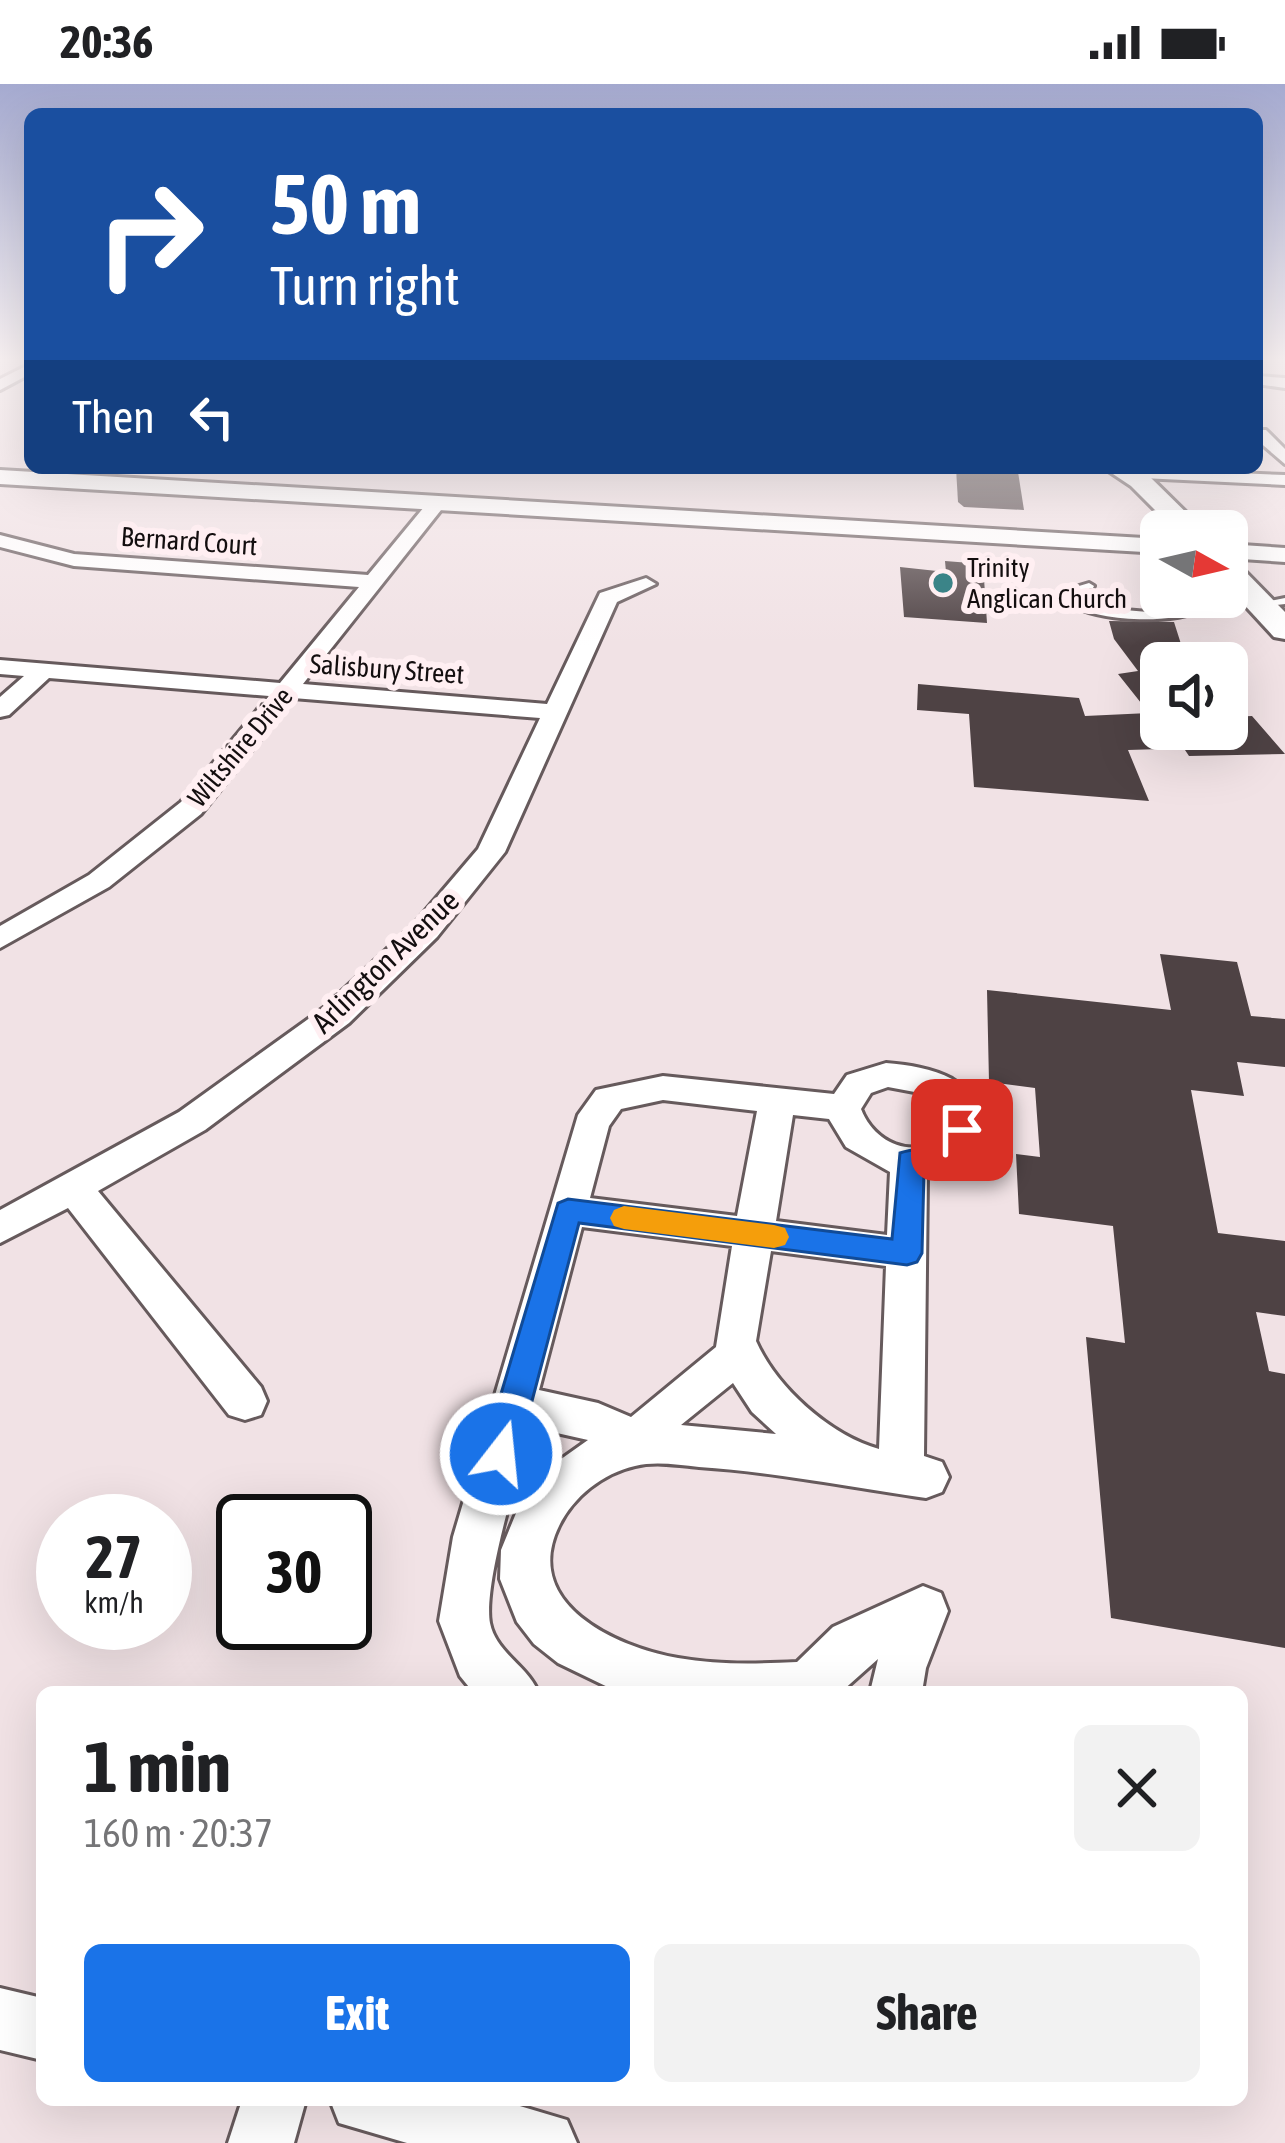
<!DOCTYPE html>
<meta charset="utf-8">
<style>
:root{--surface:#fff;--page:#f2f2f2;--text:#202124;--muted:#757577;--accent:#1a73e8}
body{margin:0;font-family:"Asap Condensed",sans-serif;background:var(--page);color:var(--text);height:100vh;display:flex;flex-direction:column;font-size:45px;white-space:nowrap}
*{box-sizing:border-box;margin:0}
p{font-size:39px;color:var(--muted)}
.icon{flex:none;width:66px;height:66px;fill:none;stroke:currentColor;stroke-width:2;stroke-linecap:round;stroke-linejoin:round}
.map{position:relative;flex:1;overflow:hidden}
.panel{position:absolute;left:36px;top:1602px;width:1212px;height:420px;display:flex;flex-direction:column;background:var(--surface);border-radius:18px;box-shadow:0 12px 48px #0002}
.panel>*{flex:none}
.banner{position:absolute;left:24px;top:24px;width:1239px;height:366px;border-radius:18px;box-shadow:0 12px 48px #0002;background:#1a4fa0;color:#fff;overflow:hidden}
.needle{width:78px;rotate:98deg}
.controls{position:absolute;left:1140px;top:426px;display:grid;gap:24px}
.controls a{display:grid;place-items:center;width:108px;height:108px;border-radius:18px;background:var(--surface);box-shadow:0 12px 48px #0002;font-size:60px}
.speed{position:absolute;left:36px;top:1410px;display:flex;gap:24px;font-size:60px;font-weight:700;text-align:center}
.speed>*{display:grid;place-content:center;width:156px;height:156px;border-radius:50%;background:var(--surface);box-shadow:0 12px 48px #0002;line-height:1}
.speed small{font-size:30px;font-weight:400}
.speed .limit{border:6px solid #111;border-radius:18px;background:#fff;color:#111}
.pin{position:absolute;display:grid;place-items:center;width:102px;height:102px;color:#fff;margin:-51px;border-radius:24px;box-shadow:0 6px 18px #0006}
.me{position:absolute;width:132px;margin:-66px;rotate:16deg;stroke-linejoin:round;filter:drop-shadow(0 0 9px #0008)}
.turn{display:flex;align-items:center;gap:42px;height:252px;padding:0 48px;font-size:54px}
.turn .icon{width:156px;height:156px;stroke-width:2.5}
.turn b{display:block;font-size:84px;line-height:102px}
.then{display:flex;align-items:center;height:114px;padding:0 48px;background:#0003;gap:24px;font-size:45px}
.round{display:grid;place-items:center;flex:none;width:126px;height:126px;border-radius:18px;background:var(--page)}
.head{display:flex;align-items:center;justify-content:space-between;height:204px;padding:0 48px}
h1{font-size:72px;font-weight:700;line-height:90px}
.primary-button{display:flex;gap:24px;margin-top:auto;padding:24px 48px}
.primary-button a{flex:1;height:138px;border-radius:18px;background:var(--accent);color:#fff;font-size:48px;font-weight:700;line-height:138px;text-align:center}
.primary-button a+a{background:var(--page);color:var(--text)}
.status{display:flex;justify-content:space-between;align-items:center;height:84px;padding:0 60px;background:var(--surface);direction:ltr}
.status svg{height:33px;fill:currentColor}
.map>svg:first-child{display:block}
.building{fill:#4e4244}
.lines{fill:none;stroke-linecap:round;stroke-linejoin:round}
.service-casing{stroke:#665a5c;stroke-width:6}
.minor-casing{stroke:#665a5c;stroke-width:6}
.tertiary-casing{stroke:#665a5c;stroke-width:6}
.secondary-casing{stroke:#665a5c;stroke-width:6}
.service{fill:#fff;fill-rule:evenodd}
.minor{fill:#fff;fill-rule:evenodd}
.tertiary{fill:#fff;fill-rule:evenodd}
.secondary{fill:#fff;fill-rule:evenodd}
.route{fill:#1a73e8;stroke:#114b97;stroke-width:3}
.slow{fill:#f59e0b}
.poi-dot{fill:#3b8488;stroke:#ffeff2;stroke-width:4.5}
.labels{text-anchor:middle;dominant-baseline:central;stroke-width:12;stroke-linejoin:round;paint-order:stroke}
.far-street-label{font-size:27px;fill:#130e0f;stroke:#ffeff2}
.far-poi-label{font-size:27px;fill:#130e0f;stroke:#ffeff2;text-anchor:start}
.street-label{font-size:30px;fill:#130e0f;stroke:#ffeff2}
</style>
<div class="status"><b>20:36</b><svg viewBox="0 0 49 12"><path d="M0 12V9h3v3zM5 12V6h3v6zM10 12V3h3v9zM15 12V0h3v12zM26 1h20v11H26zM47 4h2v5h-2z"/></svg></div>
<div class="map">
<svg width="1285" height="2059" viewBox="0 0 1285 2059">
<rect width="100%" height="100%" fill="#f1e2e5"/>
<!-- building -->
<g class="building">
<path d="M956 384 1018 388 1024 426 964 423 958 418Z"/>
<path d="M945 477 983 480 987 539 904 533 900 483 946 488Z"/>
<path d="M1109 537 1174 538 1187 579H1161V665L1128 666 1149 717 974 703 969 630 917 626 918 600 1079 614 1085 632 1149 629 1118 590 1138 587 1114 555Z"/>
<path d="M1252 632 1285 670 1189 672 1171 645H1227V633Z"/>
<path d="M1160 870 1237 878 1251 932 1285 935V983L1237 978 1244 1012 1191 1006 1218 1149 1285 1157V1232L1256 1228 1269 1287 1285 1290V1564L1111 1534 1086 1253 1125 1259 1113 1142 1019 1130 1016 1070 1040 1073 1035 1004 989 998 987 906 1171 926Z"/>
</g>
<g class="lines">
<defs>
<g id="service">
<path d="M1089 499 1094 502 1093 504 1079 507 1080 518 1090 523 1171 530 1193 524 1198 527C1171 540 1095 538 1070 519L1069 505Z"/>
<path d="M1285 514V520L1260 523 1255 520Z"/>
</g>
<g id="minor">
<path d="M30 280V290L0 306V295Z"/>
<path d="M1257 292 1285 294V304L1257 300Z"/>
<path d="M1257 346H1266L1285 365V380L1257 356Z"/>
<path d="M1116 384 1285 391V401L1121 393 1112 388Z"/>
<path d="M429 417 445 421 303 600 547 620 600 509 646 494 656 500 617 518 505 768 437 853 349 939 205 1046 98 1107 261 1303 267 1317 261 1331 245 1336 229 1331 68 1124 0 1159V1126L179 1028 325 923 415 839 478 765 540 634 293 614 201 730 109 803 0 864V842L89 791 181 718 269 612 49 594 9 631 0 633V613L24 592 0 590V576L280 599 359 503 74 482 0 463V451L74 470 368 491Z"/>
<path d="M886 979C908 981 932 984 952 995 1007 1027 976 1077 927 1092L924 1372 942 1378 949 1393 942 1408 926 1414C850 1403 775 1388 699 1383 678 1381 656 1377 635 1382 603 1389 573 1413 559 1442 521 1520 616 1563 678 1574 717 1581 757 1580 797 1578L833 1543 923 1502 941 1509 948 1527 926 1584 922 1608H870L878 1575 841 1608H618L558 1579 534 1560 517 1538 500 1495 501 1466 521 1417 540 1390 588 1356 530 1343C519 1386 483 1500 490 1539 496 1569 528 1582 538 1608H473L460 1592 439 1537 453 1453 578 1031 596 1006 663 992 834 1010 847 991ZM888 1003 920 1009 939 1022 942 1053C913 1076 874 1059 861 1025L871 1009ZM663 1016 757 1027 737 1132 590 1114 609 1042 621 1025ZM793 1031 829 1035 846 1063 890 1088 887 1151 776 1137ZM582 1143 732 1162 716 1263 631 1333 598 1319 539 1306ZM771 1167 886 1182 879 1365C830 1351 777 1304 756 1257ZM733 1299 752 1328 776 1350 681 1341Z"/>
<path d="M0 1904 42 1914V1976L0 1966Z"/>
<path d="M242 2016H306L294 2059H228Z"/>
<path d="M330 2016H500L567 2036 577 2059H407L339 2039Z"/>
</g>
<g id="tertiary">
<path d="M0 386 1161 455V469L0 400Z"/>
<path d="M1227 460 1285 464V478L1227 474Z"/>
</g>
<g id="secondary">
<path d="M1104 384H1135L1149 392 1205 447H1176L1131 402Z"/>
<path d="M1227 476 1237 479 1285 528V555L1274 553 1227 502Z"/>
</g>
</defs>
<!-- service casing -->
<use href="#service" class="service-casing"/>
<!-- minor casing -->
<use href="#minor" class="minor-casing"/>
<!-- tertiary casing -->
<use href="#tertiary" class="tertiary-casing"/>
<!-- secondary casing -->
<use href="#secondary" class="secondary-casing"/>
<!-- service -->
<use href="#service" class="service"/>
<!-- minor -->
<use href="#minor" class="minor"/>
<!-- tertiary -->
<use href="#tertiary" class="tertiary"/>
<!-- secondary -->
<use href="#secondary" class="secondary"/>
</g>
<!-- sky -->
<linearGradient id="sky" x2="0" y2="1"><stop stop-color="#a5aad0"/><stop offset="0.49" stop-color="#f9f2f3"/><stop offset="1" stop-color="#f9f2f3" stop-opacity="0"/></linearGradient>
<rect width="1285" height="562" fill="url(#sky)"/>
<!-- route -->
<path class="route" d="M962 1036 976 1046C965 1071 952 1086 924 1087L922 1169 917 1178 907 1181 579 1139 518 1370 513 1381 501 1385 488 1381 483 1370 558 1119 568 1115 892 1155 900 1069C930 1060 935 1072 953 1039Z"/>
<!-- slow -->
<path class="slow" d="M624 1122 774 1141 785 1144 789 1153 785 1161 774 1164 624 1145 614 1142 610 1134 614 1126Z"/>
<!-- markers -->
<circle class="poi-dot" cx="943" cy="499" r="12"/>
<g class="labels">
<!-- far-street labels -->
<g class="far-street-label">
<text transform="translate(189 457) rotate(4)">Bernard Court</text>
<text transform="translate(387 585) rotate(4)">Salisbury Street</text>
<text transform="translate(240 663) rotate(-50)">Wiltshire Drive</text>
</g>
<!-- far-poi labels -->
<g class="far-poi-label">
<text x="967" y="483">Trinity<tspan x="967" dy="31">Anglican Church</tspan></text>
</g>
<!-- street labels -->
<g class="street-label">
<text transform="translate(385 877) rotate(-44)">Arlington Avenue</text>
</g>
</g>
</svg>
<div class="controls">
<a><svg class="needle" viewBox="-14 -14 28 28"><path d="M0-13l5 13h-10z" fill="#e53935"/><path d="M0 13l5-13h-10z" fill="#757577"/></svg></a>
<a><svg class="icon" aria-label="sound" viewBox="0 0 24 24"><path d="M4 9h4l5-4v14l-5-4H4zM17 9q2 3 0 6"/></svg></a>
</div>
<div class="speed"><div>27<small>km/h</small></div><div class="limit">30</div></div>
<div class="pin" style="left:962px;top:1046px;background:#d93025"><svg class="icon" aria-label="arrive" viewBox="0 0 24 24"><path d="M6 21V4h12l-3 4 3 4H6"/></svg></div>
<svg class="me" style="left:501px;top:1370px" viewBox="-20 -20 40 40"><circle r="17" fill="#1a73e8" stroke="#fff" stroke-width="3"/><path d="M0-11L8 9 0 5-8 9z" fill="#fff"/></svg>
<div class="banner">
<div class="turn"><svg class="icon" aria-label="right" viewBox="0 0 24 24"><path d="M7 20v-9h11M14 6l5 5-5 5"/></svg><div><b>50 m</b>Turn right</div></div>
<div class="then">Then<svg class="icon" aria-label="left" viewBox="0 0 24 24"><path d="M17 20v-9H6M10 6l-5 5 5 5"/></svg></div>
</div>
<section class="panel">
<div class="head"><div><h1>1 min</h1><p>160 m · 20:37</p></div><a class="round"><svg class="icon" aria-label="close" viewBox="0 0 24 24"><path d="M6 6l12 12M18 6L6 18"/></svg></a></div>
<div class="primary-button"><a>Exit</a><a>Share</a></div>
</section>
</div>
